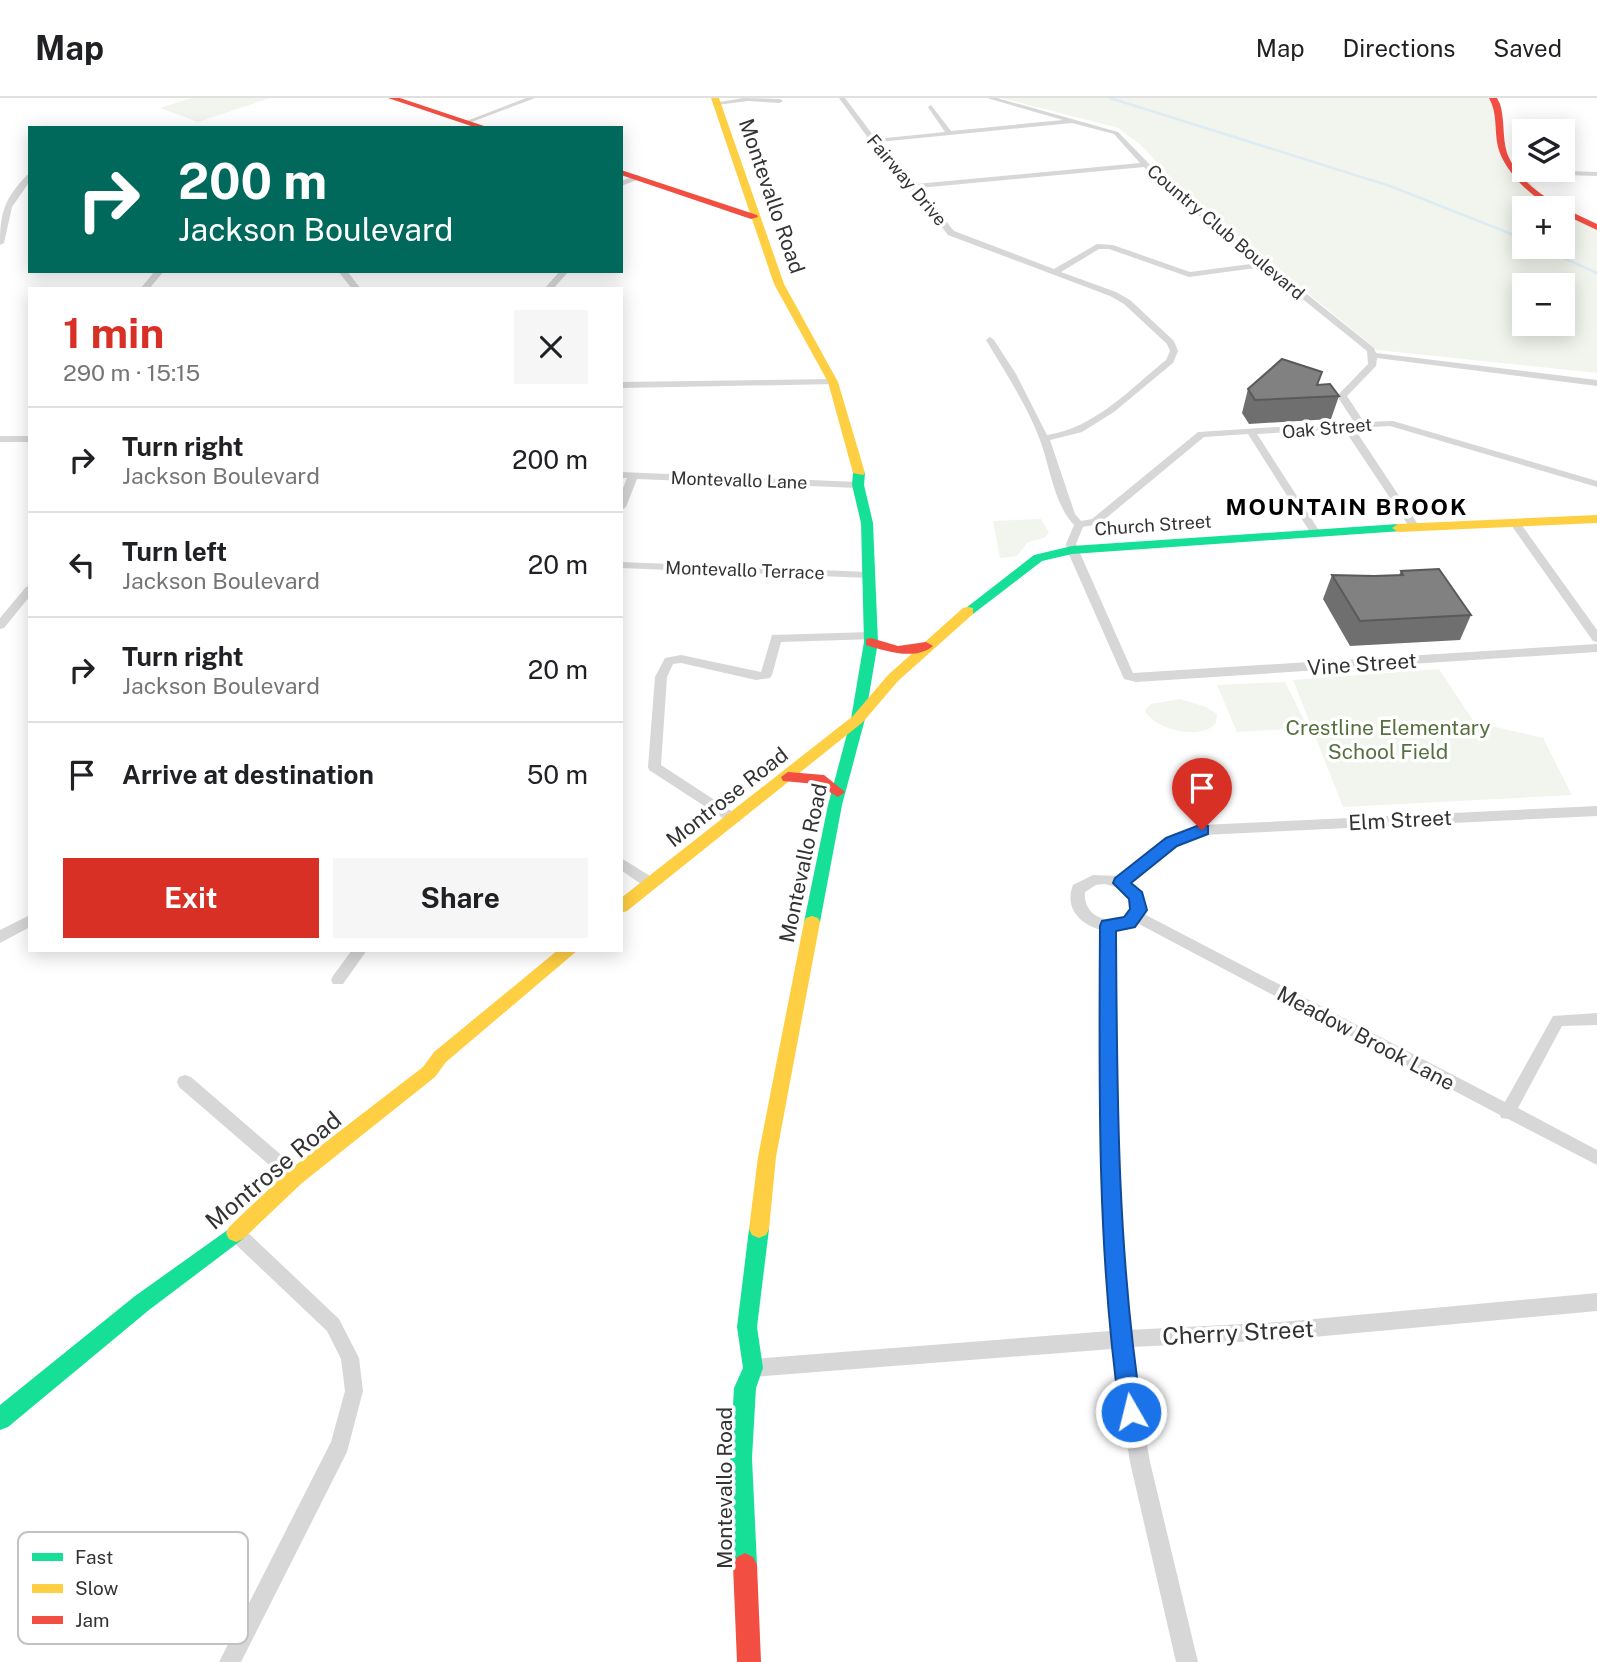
<!DOCTYPE html>
<meta charset="utf-8">
<style>
:root{--surface:#fff;--page:#f6f6f6;--text:#202124;--muted:#757577;--line:#e0e0e0;--accent:#d93025}
body{margin:0;font-family:"Public Sans",sans-serif;background:var(--page);color:var(--text);height:100vh;display:flex;flex-direction:column;font-size:26px;white-space:nowrap}
*{box-sizing:border-box;margin:0}
p{font-size:23px;color:var(--muted)}
.icon{flex:none;width:38px;height:38px;fill:none;stroke:currentColor;stroke-width:2;stroke-linecap:round;stroke-linejoin:round}
.map{position:relative;flex:1;overflow:hidden}
.panel{position:absolute;left:28px;top:189px;width:595px;height:665px;display:flex;flex-direction:column;background:var(--surface);border-radius:0px;box-shadow:0 4px 18px #0003}
.panel>*{flex:none}
.banner{position:absolute;left:28px;top:28px;width:595px;height:147px;border-radius:0px;box-shadow:0 4px 18px #0003;background:#00695c;color:#fff;overflow:hidden}
.controls{position:absolute;left:1512px;top:21px;display:grid;gap:14px}
.controls a{display:grid;place-items:center;width:63px;height:63px;border-radius:0px;background:var(--surface);box-shadow:0 4px 18px #0003;font-size:35px}
.pin{position:absolute;display:grid;place-items:center;width:60px;height:60px;color:#fff;margin:-72px -30px;border-radius:50% 50% 50% 0;rotate:-45deg;box-shadow:0 0 7px #0007}
.pin .icon{rotate:45deg}
.me{position:absolute;width:77px;margin:-38px;rotate:352deg;stroke-linejoin:round;filter:drop-shadow(0 0 5px #0008)}
.turn{display:flex;align-items:center;gap:24px;height:147px;padding:0 35px;font-size:32px}
.turn .icon{width:91px;height:91px;stroke-width:2.5}
.turn b{display:block;font-size:49px;line-height:60px}
.round{display:grid;place-items:center;flex:none;width:74px;height:74px;border-radius:0px;background:var(--page)}
.headline{display:flex;align-items:center;justify-content:space-between;height:119px;padding:0 35px}
h1{font-size:42px;font-weight:700;line-height:52px;color:var(--accent)}
.button{display:flex;gap:14px;margin-top:auto;padding:14px 35px}
.button a{flex:1;height:80px;border-radius:0px;background:var(--accent);color:#fff;font-size:28px;font-weight:700;line-height:80px;text-align:center}
.button a+a{background:var(--page);color:var(--text)}
ul{padding:0;list-style:none}
li{display:flex;align-items:center;gap:21px;height:105px;padding:0 35px;border-top:2px solid var(--line)}
li div{flex:1}
li b{display:block;font-size:26px}
li em{font-style:normal}
header{display:flex;align-items:center;gap:42px;box-sizing:border-box;height:98px;padding:0 35px;background:var(--surface);border-bottom:2px solid var(--line)}
header strong{font-size:33px}
nav{display:flex;gap:38px;margin-inline-start:auto;font-size:24px}
.map>svg:first-child{display:block}
.green{fill:#f1f5ed;fill-rule:evenodd}
.lines{fill:none;stroke-linecap:round;stroke-linejoin:round}
.stream{stroke:#ddebf3;stroke-width:2.5}
.street{fill:#d7d7d7;fill-rule:evenodd}
.fast{fill:#16e098;fill-rule:evenodd}
.slow{fill:#ffcf43;fill-rule:evenodd}
.jam{fill:#f24e42;fill-rule:evenodd}
.wall{fill:#6f6f6f}
.building{fill:#818181;stroke:#5a5a5a;stroke-width:2}
.route{fill:#1a73e8;stroke:#114b97;stroke-width:2}
.labels{text-anchor:middle;dominant-baseline:central;stroke-width:7;stroke-linejoin:round;paint-order:stroke}
.far-street-label{font-size:18px;fill:#333;stroke:#fff}
.street-label{font-size:21px;fill:#333;stroke:#fff}
.park-label{font-size:21px;fill:#56703f;stroke:#fff}
.far-district-label{font-size:23px;font-weight:bold;letter-spacing:2px;fill:#000;stroke:#fff}
.near-street-label{font-size:24px;fill:#333;stroke:#fff}
.key{fill:#fff;stroke:#c2c2c2;stroke-width:2}
.key-label{font-size:19px;fill:#333}
</style>
<header>
<strong>Map</strong>
<nav><a>Map</a><a>Directions</a><a>Saved</a></nav>
</header>
<div class="map">
<svg width="1597" height="1564" viewBox="0 0 1597 1564">
<rect width="100%" height="100%" fill="#fff"/>
<!-- green -->
<g class="green">
<path d="M191 0H270L198 24 160 10Z"/>
<path d="M1002 0H1490L1496 9 1499 53 1555 110H1524V149H1563V115L1597 132V275L1377 252 1180 90 1141 47 1118 30ZM1524 187H1563V226H1524Z"/>
<path d="M1041 421 1049 435 1044 440 1028 444 1017 458 1000 460 993 423Z"/>
<path d="M1439 571 1474 624 1543 640 1572 697 1343 709 1293 582Z"/>
<path d="M1285 584 1308 630 1237 634 1217 587Z"/>
<path d="M1180 601 1206 609 1217 616 1216 625C1202 643 1153 632 1145 612L1151 606Z"/>
</g>
<g class="lines">
<!-- stream -->
<g class="stream">
<path d="M1110 0 1390 88 1524 141"/>
<path d="M1539 149 1597 175"/>
</g>
<!-- street -->
<g class="street">
<path d="M526 0H535L469 25 464 24Z"/>
<path d="M743 0 780 1 783 3 780 5 748 3 717 7 714 5Z"/>
<path d="M839 0H845L876 41 945 34 928 9 931 7 951 33 1063 22 987 0H997L1118 34 1165 82 1374 250 1376 255 1597 282V288L1377 260 1376 268 1347 298 1364 324 1393 323 1597 383V389L1390 328 1354 330 1419 428 1414 431 1410 430 1344 331 1257 336 1320 434 1315 437 1310 434 1248 336 1204 339 1099 426 1083 429 1076 446 1133 575 1597 546V554L1136 584 1124 581 1067 452 1066 446 1074 427C1054 406 1050 369 1040 342 1027 307 1005 274 986 242L990 239 994 242 1016 276 1047 337C1095 330 1130 291 1166 262L1170 253 1167 246 1124 206 1110 198 948 137 911 90 871 44ZM1072 25 1114 36 1140 65 916 86 894 63 879 44ZM1144 69 1159 86 1258 165 1190 174 1113 147 1097 146 1054 171 954 133 919 90ZM1099 151H1109L1189 179 1263 169 1367 253 1368 266 1337 298 1354 324 1198 334 1092 421 1081 423 1075 416 1050 342 1082 334 1114 314 1173 265 1178 253 1174 243 1130 202 1116 194 1061 174Z"/>
<path d="M1566 73 1597 74V78L1566 77 1523 84 1519 82Z"/>
<path d="M27 77H30V83L12 109 4 145 0 147C0 115 4 101 27 77Z"/>
<path d="M637 77 641 79 640 81 621 88V83Z"/>
<path d="M155 173H164L149 191H140Z"/>
<path d="M338 173H347L361 191H352Z"/>
<path d="M560 173H569L553 191H544Z"/>
<path d="M833 281 836 282V286L621 290V284Z"/>
<rect x="0" y="338" width="30" height="6"/>
<path d="M621 374 858 384 863 387 858 390 637 381 626 409 621 412V395L627 380H621Z"/>
<path d="M1514 421 1518 422 1597 532V544L1593 543 1509 424Z"/>
<path d="M621 464 869 474 875 477 869 480 621 470Z"/>
<path d="M30 488V498L4 530 0 531V520L26 489Z"/>
<path d="M871 534 875 535V541L781 544 772 577 770 580 756 582 681 565 673 566 667 579 661 667 739 718 741 721 739 724H729L649 672 648 669 655 579 665 560 681 557 761 574 772 537Z"/>
<path d="M1597 708V718L1203 737 1176 747 1130 784 1141 794 1146 812 1144 816 1505 1004 1553 918 1597 915V927L1562 928 1518 1010 1597 1052V1067L1508 1021 1501 1020 1500 1017 1137 825 1115 833 1118 1087 1128 1232 1281 1224 1597 1195V1213L1281 1242 1130 1249 1150 1364 1198 1564H1176L1130 1364 1112 1251 753 1279 746 1277 744 1270 746 1263 753 1261 1110 1233 1101 1087V832C1080 826 1064 810 1073 787L1093 777 1119 778 1166 741 1202 727ZM1104 786C1120 789 1128 795 1132 811 1116 832 1082 820 1085 794L1096 787Z"/>
<path d="M621 760 655 781 657 785 655 789H645L621 772Z"/>
<path d="M30 817V829L0 845V832Z"/>
<path d="M352 852H367L343 886H333L331 882 333 878Z"/>
<path d="M185 977 191 979 301 1074 303 1079 301 1084 295 1087 289 1084 179 989 177 984 179 979Z"/>
<path d="M236 1127 242 1129 339 1221 359 1260 363 1293 347 1354 241 1564H219L331 1344 345 1293 341 1261 327 1233 230 1141 227 1135 230 1129Z"/>
</g>
<!-- fast -->
<g class="fast">
<path d="M859 372 865 375 864 387 873 425 878 544 865 621 842 707 820 824 818 828H806L804 824 828 707 851 621 864 544 861 425 852 387 853 375Z"/>
<path d="M1398 426 1402 427V433L1072 456 1042 463 973 516H963L962 513 1034 457 1072 448Z"/>
<path d="M759 1122 766 1125 769 1131 757 1229 763 1270 756 1290 752 1360 757 1467 753 1475 745 1479 737 1475 733 1467 730 1360 734 1290 743 1270 737 1229 749 1131 752 1125Z"/>
<path d="M236 1126 243 1129 246 1135 243 1141 149 1212 8 1329 0 1332V1307L135 1198Z"/>
</g>
<!-- slow -->
<g class="slow">
<path d="M711 0H719L784 186 838 284 865 375 863 377 853 375 828 284 774 186Z"/>
<path d="M1597 417V425L1398 434 1392 430 1398 426Z"/>
<path d="M968 509 973 510V516L898 583 863 624 627 813 621 815V800L853 618 888 577 963 510Z"/>
<path d="M812 818 818 820 820 824 776 1059 769 1131 766 1137 759 1140 752 1137 749 1131 758 1059 804 824 806 820Z"/>
<path d="M558 852H578L446 964 435 979 302 1085 243 1141 236 1144 229 1141 226 1135 229 1129 288 1073 423 969 434 954Z"/>
</g>
<!-- jam -->
<g class="jam">
<path d="M388 0H400L490 30H477Z"/>
<path d="M1489 0H1497L1500 6C1505 22 1502 39 1507 55 1521 92 1565 111 1597 126V132L1563 116V110C1538 110 1503 72 1498 49 1494 32 1498 16 1489 0Z"/>
<path d="M621 72 757 117 758 119 751 121 621 77Z"/>
<path d="M871 540 898 548 926 544 933 548C915 563 886 553 866 547V541Z"/>
<path d="M788 674 824 677 845 694 838 699 816 686 783 683 781 679Z"/>
<path d="M745 1455 753 1459 757 1467 761 1564H737L733 1467 737 1459Z"/>
</g>
</g>
<!-- wall -->
<g class="wall">
<path d="M1318 287 1339 298 1331 321 1249 326 1242 315 1248 291Z"/>
<path d="M1401 473 1471 517 1460 542 1350 548 1323 501 1332 477 1374 478 1399 477Z"/>
</g>
<!-- building -->
<g class="building">
<path d="M1282 261 1322 274 1317 287 1330 286 1339 298 1255 302 1248 291Z"/>
<path d="M1439 471 1471 517 1360 523 1332 477 1374 478 1403 477 1401 473Z"/>
</g>
<!-- route -->
<path class="route" d="M1202 726 1208 728V736L1177 748 1131 785 1142 794 1147 812 1135 829 1116 833C1117 993 1117 1155 1142 1314L1138 1322 1131 1325 1123 1322 1120 1314C1097 1153 1099 990 1100 828L1102 823 1124 819 1130 811 1129 801 1113 785 1115 780 1166 740Z"/>
<g class="labels">
<!-- far-street labels -->
<g class="far-street-label">
<text transform="translate(907 82) rotate(50)">Fairway Drive</text>
<text transform="translate(1226 134) rotate(40)">Country Club Boulevard</text>
<text transform="translate(1327 330) rotate(-5)">Oak Street</text>
<text transform="translate(739 382) rotate(2)">Montevallo Lane</text>
<text transform="translate(1153 427) rotate(-4)">Church Street</text>
<text transform="translate(745 472) rotate(2)">Montevallo Terrace</text>
</g>
<!-- street labels -->
<g class="street-label">
<text transform="translate(772 98) rotate(71)">Montevallo Road</text>
<text transform="translate(1362 566) rotate(-4)">Vine Street</text>
<text transform="translate(727 699) rotate(-38)">Montrose Road</text>
<text transform="translate(1400 722) rotate(-3)">Elm Street</text>
<text transform="translate(803 765) rotate(-78)">Montevallo Road</text>
<text transform="translate(1366 940) rotate(28)">Meadow Brook Lane</text>
<text transform="translate(724 1390) rotate(-90)">Montevallo Road</text>
</g>
<!-- park labels -->
<g class="park-label">
<text x="1388" y="629">Crestline Elementary<tspan x="1388" dy="24">School Field</tspan></text>
</g>
<!-- far-district labels -->
<g class="far-district-label">
<text x="1347" y="408">MOUNTAIN BROOK</text>
</g>
<!-- near-street labels -->
<g class="near-street-label">
<text transform="translate(273 1072) rotate(-40)">Montrose Road</text>
<text transform="translate(1238 1234) rotate(-3)">Cherry Street</text>
</g>
</g>
<!-- legend -->
<rect x="18" y="1434" width="230" height="112" rx="10" class="key"/>
<rect x="32" y="1455" width="31" height="8" fill="#16e098"/>
<rect x="32" y="1486" width="31" height="9" fill="#ffcf43"/>
<rect x="32" y="1518" width="31" height="8" fill="#f24e42"/>
<g class="key-label">
<text x="75" y="1466">Fast</text>
<text x="75" y="1497">Slow</text>
<text x="75" y="1529">Jam</text>
</g>
</svg>
<div class="controls">
<a><svg class="icon" aria-label="layers" viewBox="0 0 24 24"><path d="M12 4l9 5-9 5-9-5zM3 14l9 5 9-5"/></svg></a>
<a>+</a>
<a>−</a>
</div>
<div class="pin" style="left:1202px;top:732px;background:#d93025"><svg class="icon" aria-label="arrive" viewBox="0 0 24 24"><path d="M6 21V4h12l-3 4 3 4H6"/></svg></div>
<svg class="me" style="left:1131px;top:1314px" viewBox="-20 -20 40 40"><circle r="17" fill="#1a73e8" stroke="#fff" stroke-width="3"/><path d="M0-11L8 9 0 5-8 9z" fill="#fff"/></svg>
<div class="banner">
<div class="turn"><svg class="icon" aria-label="right" viewBox="0 0 24 24"><path d="M7 20v-9h11M14 6l5 5-5 5"/></svg><div><b>200 m</b>Jackson Boulevard</div></div>
</div>
<section class="panel">
<div class="headline"><div><h1>1 min</h1><p>290 m · 15:15</p></div><a class="round"><svg class="icon" aria-label="close" viewBox="0 0 24 24"><path d="M6 6l12 12M18 6L6 18"/></svg></a></div>
<ul>
<li><svg class="icon" aria-label="right" viewBox="0 0 24 24"><path d="M7 20v-9h11M14 6l5 5-5 5"/></svg><div><b>Turn right</b><p>Jackson Boulevard</p></div><em>200 m</em></li>
<li><svg class="icon" aria-label="left" viewBox="0 0 24 24"><path d="M17 20v-9H6M10 6l-5 5 5 5"/></svg><div><b>Turn left</b><p>Jackson Boulevard</p></div><em>20 m</em></li>
<li><svg class="icon" aria-label="right" viewBox="0 0 24 24"><path d="M7 20v-9h11M14 6l5 5-5 5"/></svg><div><b>Turn right</b><p>Jackson Boulevard</p></div><em>20 m</em></li>
<li><svg class="icon" aria-label="arrive" viewBox="0 0 24 24"><path d="M6 21V4h12l-3 4 3 4H6"/></svg><div><b>Arrive at destination</b></div><em>50 m</em></li>
</ul>
<div class="button"><a>Exit</a><a>Share</a></div>
</section>
</div>
